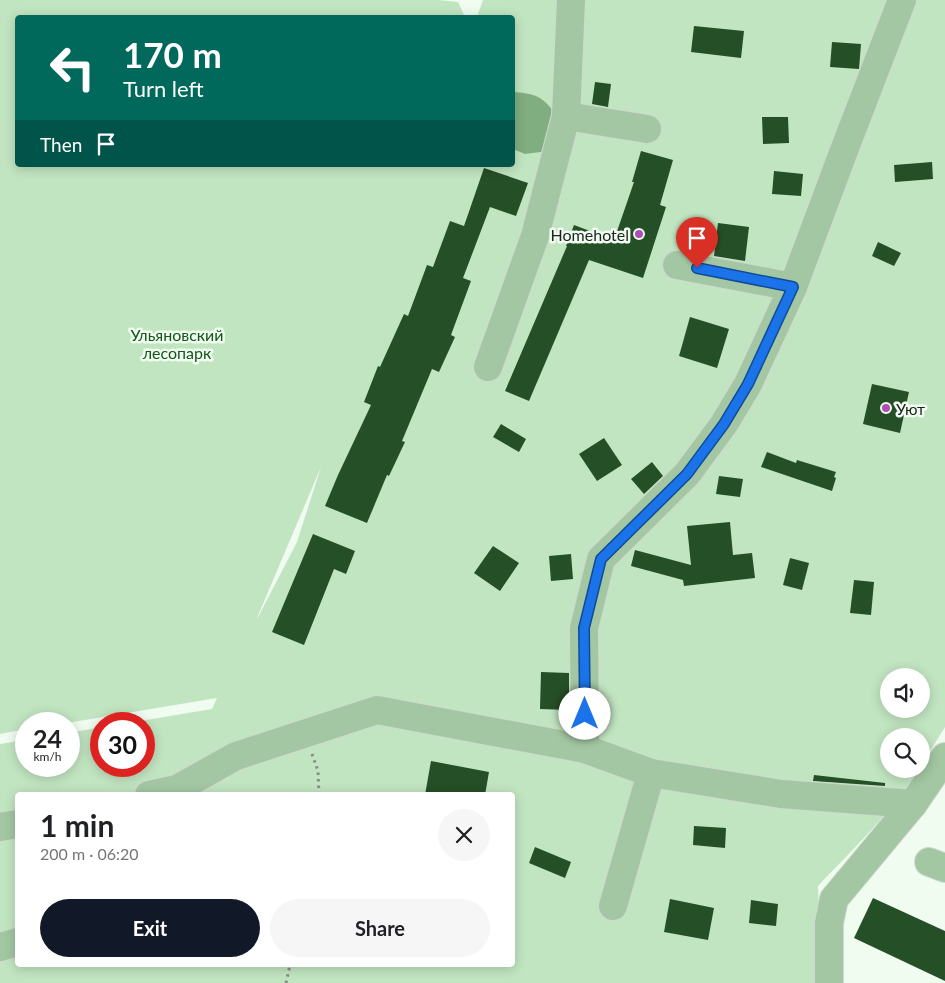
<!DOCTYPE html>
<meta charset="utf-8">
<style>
:root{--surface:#fff;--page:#f6f6f6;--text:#202124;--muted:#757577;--accent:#111827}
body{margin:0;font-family:Lato,sans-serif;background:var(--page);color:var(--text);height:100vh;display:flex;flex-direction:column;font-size:19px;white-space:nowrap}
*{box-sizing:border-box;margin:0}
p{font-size:16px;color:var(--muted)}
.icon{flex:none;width:28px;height:28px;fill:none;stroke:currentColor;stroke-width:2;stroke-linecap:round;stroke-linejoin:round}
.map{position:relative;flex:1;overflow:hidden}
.panel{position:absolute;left:15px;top:792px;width:500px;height:175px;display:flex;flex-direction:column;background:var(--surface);border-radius:5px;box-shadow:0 2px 12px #0003}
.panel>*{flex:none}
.hud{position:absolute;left:15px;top:15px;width:500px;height:152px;border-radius:5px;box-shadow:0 2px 12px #0003;background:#00695c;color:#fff;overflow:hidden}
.controls{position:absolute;left:880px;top:668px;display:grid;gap:10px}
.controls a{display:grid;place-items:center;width:50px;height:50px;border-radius:50%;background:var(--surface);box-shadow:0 2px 12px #0003;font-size:25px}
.speed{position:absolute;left:15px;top:712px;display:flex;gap:10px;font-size:25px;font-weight:700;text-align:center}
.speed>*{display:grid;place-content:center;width:65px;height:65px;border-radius:50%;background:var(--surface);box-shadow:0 2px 12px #0003;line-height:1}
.speed small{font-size:12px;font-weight:400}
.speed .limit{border:8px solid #d22;background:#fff;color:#111}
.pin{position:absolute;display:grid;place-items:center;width:42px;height:42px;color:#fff;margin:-51px -21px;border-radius:50% 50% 50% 0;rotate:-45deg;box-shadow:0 0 5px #0007}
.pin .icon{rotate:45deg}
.me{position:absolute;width:55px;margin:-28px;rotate:0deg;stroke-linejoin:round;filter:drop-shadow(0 0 4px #0008)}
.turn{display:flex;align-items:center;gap:18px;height:105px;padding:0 25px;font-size:22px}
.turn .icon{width:65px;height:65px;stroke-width:2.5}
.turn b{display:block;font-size:35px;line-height:42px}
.then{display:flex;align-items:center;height:48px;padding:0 25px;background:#0003;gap:10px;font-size:19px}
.round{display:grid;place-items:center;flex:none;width:52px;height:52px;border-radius:26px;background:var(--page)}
.headline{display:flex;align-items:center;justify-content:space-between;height:85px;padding:0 25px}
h1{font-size:30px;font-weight:700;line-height:38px}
.primary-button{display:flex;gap:10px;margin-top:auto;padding:10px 25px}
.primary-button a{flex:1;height:58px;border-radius:30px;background:var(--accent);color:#fff;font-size:20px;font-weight:700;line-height:58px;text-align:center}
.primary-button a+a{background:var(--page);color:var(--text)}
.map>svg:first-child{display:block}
.green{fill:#c2e5c1;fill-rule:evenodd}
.water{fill:#81ae81}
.building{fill:#254f27}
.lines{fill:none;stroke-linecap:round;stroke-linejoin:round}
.minor-casing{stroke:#cfd9cf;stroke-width:30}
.path{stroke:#858d85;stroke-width:3;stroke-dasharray:2.5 4;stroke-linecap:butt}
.minor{stroke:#a3c7a2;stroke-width:28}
.route-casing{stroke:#114b97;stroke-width:12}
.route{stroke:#1a73e8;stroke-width:9}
.poi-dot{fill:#ae4eb6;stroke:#f0fcf0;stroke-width:2}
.labels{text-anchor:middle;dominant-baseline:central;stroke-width:5;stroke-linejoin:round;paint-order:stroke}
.poi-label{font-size:16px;fill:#1f231f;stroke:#f0fcf0;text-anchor:end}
.park-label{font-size:16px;fill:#14551a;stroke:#f0fcf0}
</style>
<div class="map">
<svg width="945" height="983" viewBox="0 0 945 983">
<rect width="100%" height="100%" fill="#f0fcf0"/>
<!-- green -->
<path class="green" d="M0 0H438L458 2 465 17 18 18V165H512V18L477 17 483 0H945V727L921 766V736H889V769H919C892 812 853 849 818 886L822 983H0V744L26 740V766H69V733L101 727V766H144V724H122L212 709 217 698 61 724H26V729L0 734ZM321 467 297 542 257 619V618ZM889 676H921V709H889ZM18 795H512V965H18Z"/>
<!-- water -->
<path class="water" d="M515 92C535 94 542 96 554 112L548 151 525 154 513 149 512 93Z"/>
<!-- building -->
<g class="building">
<path d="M694 26 744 31 741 58 691 52Z"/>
<path d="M832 42 861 44 859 69 830 67Z"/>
<path d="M595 82 611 84 608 107 592 104Z"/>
<path d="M762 117H788L789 143 763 144Z"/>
<path d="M641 151 673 160 660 205 666 207 643 278 589 260 529 401 505 391 567 246H566L574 225 614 240 634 182H632Z"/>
<path d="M932 162 933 179 895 182 894 165Z"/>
<path d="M484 168 528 183 516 216 490 207 463 278 471 281 451 335 455 337 439 372 432 369 402 441 405 442 389 476 387 475 367 523 325 506 338 475 371 405 364 402 378 366 380 367 404 314 408 316 427 265 433 267 450 221 464 226Z"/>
<path d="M774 171 803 174 801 196 772 194Z"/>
<path d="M718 223 749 227 745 261 714 256Z"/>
<path d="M878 242 901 253 894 266 872 256Z"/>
<path d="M690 317 729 329 717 368 679 356Z"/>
<path d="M872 384 909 392 900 433 863 424Z"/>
<path d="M501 424 526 439 519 452 493 437Z"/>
<path d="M604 438 622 465 597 481 579 454Z"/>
<path d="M767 452 796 463 797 460 836 472 834 477 836 478 832 491 761 467Z"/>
<path d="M652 462 663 476 644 494 631 479Z"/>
<path d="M719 476 743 479 740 497 716 494Z"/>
<path d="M730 522 733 555 752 553 755 578 684 586 683 580 631 566 635 550 691 565 687 526Z"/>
<path d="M313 534 355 551 346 574 334 569 304 645 272 632Z"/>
<path d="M493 546 519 563 500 591 474 573Z"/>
<path d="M571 554 573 579 551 581 549 556Z"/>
<path d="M790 558 809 563 802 590 783 585Z"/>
<path d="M854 580 874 582 871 615 850 613Z"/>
<path d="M541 672 569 673V710L540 709Z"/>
<path d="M431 761 489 772 485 795H425Z"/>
<path d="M814 775 885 783V786L813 781Z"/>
<path d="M694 826 726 828 725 848 693 845Z"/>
<path d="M535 847 571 862 565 878 529 863Z"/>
<path d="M873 898 945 931V981L854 938Z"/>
<path d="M670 899 714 908 708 940 664 932Z"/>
<path d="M751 900 778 904 776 926 749 923Z"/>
</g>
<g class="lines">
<defs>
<g id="minor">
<path d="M566 116 647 129"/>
<path d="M677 265 793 287"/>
<path d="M488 367 535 236 566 116 571 0"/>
<path d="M585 749 584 628 601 559 687 474 724 424 748 384 793 287 843 153 902 0"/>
<path d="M149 795 177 789 236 756 377 710 585 749 651 773 781 794 913 804"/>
<path d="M0 827 18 824"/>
<path d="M929 862 945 868"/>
<path d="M613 906 651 773"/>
<path d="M0 947 18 942"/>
<path d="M829 983V923L834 899 913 804 945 757"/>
</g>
</defs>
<!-- minor casing -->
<use href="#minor" class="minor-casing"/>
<!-- path -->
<g class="path">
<path d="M312 754 318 771 319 795"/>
<path d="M286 983 290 965"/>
</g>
<!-- minor -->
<use href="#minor" class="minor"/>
</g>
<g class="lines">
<defs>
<path id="route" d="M585 714 584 628 601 559 687 474 724 424 748 384 793 287 697 268"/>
</defs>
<!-- route casing -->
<use href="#route" class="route-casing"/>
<!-- route -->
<use href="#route" class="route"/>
</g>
<!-- markers -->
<g class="poi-dot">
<circle cx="639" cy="234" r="5"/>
<circle cx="886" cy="408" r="5"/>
</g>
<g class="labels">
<!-- poi labels -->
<g class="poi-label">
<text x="629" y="234">Homehotel</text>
<text x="896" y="408" text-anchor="start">Уют</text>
</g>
<!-- park labels -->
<g class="park-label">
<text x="177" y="334">Ульяновский<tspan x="177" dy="18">лесопарк</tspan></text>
</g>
</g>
</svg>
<div class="controls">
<a><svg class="icon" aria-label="sound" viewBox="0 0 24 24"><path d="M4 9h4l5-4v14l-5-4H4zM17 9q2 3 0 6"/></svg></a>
<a><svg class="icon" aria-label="search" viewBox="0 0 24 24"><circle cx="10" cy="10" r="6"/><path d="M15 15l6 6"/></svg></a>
</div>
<div class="speed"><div>24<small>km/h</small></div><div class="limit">30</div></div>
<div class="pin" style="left:697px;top:268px;background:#d93025"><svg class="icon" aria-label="arrive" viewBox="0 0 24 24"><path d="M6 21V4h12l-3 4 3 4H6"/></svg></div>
<svg class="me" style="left:585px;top:714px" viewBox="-20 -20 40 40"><circle r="19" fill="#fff"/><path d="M0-13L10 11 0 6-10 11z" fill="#1a73e8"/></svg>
<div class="hud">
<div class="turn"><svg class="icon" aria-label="left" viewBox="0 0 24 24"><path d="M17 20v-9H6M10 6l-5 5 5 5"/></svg><div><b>170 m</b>Turn left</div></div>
<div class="then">Then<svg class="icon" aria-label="arrive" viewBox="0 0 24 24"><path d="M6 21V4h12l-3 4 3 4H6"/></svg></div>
</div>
<section class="panel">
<div class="headline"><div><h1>1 min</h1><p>200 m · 06:20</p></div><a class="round"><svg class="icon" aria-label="close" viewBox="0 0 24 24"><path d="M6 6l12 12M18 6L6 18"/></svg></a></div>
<div class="primary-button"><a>Exit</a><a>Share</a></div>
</section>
</div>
